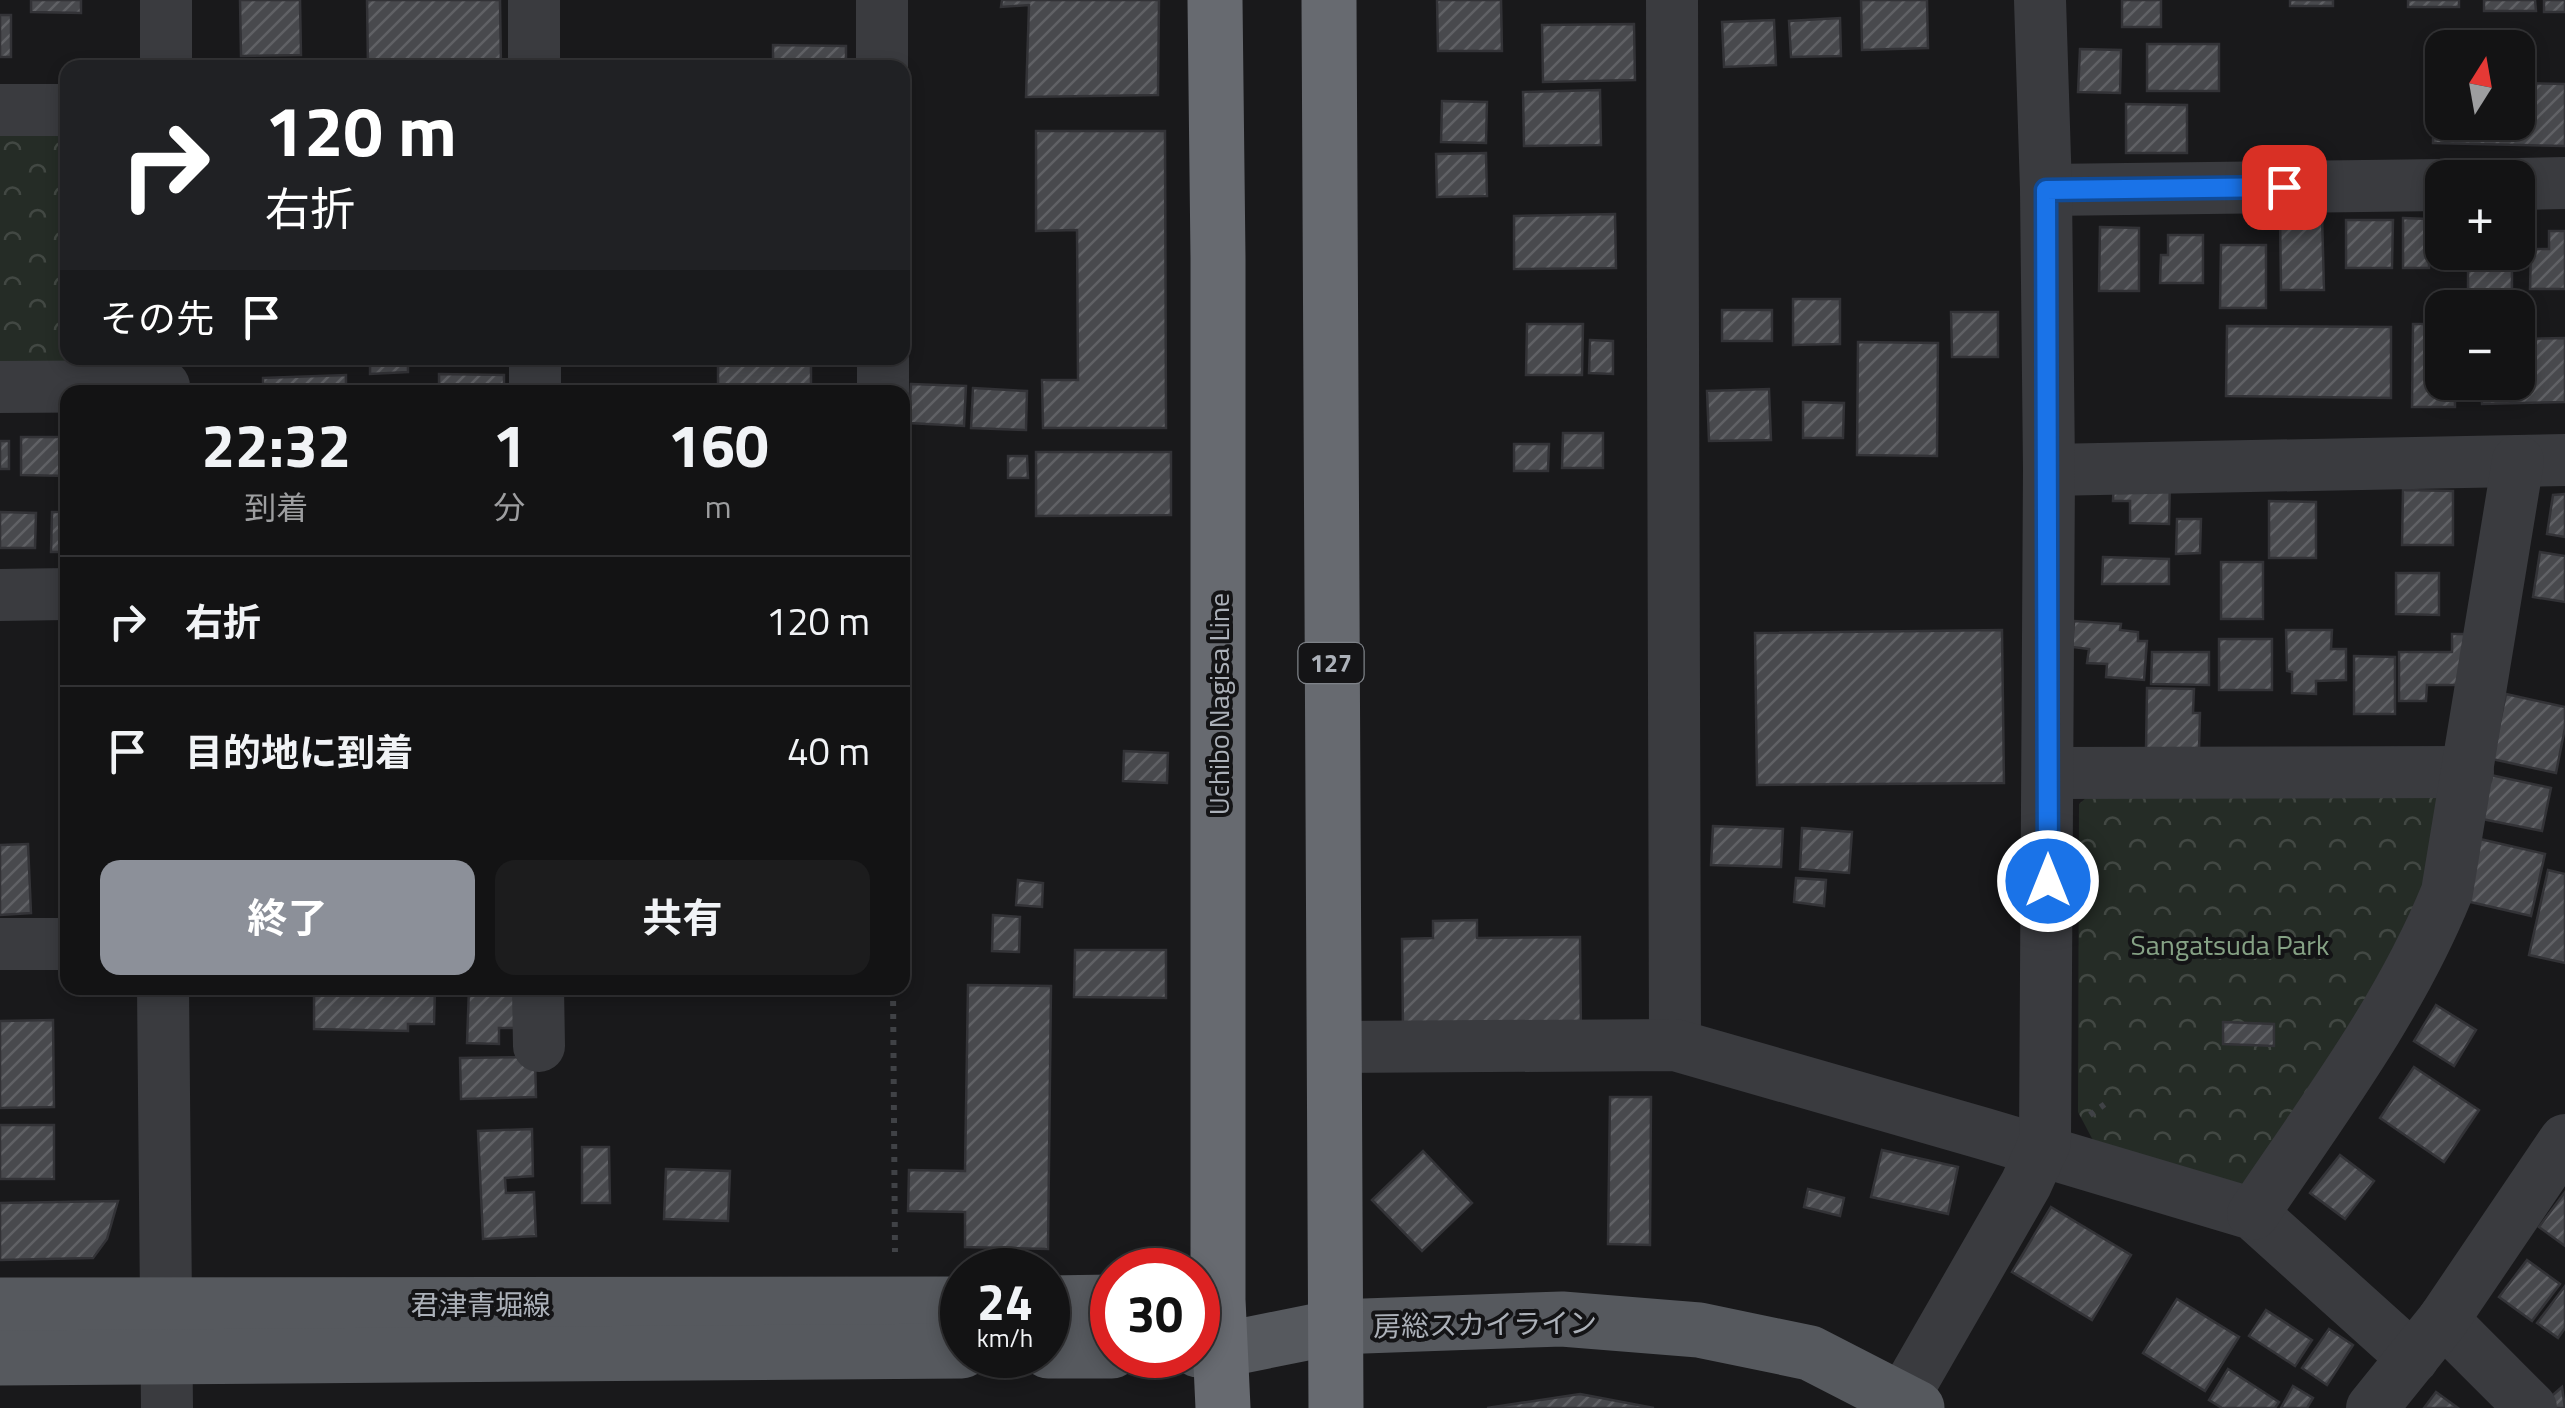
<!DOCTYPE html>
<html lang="ja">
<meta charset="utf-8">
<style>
:root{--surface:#131314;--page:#1c1c1d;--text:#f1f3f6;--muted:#9d9ea0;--line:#323234;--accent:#8c9099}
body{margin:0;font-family:"Titillium Web","Noto Sans JP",sans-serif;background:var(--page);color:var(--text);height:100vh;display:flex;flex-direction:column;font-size:38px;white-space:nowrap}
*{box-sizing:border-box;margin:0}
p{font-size:32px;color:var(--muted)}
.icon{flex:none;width:55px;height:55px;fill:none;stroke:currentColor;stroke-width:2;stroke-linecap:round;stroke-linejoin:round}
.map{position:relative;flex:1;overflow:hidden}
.drawer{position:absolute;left:60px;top:385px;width:850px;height:610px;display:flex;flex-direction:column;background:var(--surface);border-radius:20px;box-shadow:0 5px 15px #0003,0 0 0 2px var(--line)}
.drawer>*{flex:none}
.hud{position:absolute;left:60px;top:60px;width:850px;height:305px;border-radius:20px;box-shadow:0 5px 15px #0003,0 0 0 2px var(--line);background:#202124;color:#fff;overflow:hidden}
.needle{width:65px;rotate:11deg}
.controls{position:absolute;left:2425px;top:30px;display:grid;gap:20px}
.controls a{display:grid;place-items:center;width:110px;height:110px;border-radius:20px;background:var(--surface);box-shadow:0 5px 15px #0003,0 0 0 2px var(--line);font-size:50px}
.speed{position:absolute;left:940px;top:1248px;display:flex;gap:20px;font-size:50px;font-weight:700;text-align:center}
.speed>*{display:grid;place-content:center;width:130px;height:130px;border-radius:50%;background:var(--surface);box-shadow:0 5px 15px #0003,0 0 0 2px var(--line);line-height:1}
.speed small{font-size:25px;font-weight:400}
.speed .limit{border:15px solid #d22;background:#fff;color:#111}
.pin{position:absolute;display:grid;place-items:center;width:85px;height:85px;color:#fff;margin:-42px;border-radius:20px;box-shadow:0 5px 15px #0006}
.me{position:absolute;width:110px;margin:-55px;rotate:0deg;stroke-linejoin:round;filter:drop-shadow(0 0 8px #0008)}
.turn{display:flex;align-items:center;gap:35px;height:210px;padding:0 40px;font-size:45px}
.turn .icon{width:130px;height:130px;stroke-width:2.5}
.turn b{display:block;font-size:70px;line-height:85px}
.then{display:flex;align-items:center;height:95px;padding:0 40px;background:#0003;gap:20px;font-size:38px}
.eta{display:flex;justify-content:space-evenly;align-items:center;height:170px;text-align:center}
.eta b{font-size:60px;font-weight:700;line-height:70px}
.button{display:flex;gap:20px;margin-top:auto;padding:20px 40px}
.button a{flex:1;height:115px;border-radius:20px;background:var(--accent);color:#fff;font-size:40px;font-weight:700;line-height:115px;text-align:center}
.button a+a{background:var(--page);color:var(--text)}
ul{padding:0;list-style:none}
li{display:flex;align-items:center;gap:30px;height:130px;padding:0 40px;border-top:2px solid var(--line)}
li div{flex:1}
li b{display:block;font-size:38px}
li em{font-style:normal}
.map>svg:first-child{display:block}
.park{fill:url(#park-crowns)}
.building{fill:url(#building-hatch);stroke:#333337;stroke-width:2.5}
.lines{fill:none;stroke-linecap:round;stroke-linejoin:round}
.path{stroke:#404246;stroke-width:6;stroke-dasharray:5 8;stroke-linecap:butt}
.minor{stroke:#3a3b3f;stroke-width:52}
.major{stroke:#56595e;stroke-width:55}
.highway{stroke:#676a70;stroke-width:55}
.route-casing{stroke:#114b97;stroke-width:25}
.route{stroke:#1a73e8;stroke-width:18}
.labels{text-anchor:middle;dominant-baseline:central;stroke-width:8;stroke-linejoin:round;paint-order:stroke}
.shield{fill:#141416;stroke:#7e8288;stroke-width:2.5}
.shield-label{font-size:25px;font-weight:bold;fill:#acb1b9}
.street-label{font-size:28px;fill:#acb1b9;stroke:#141416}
.park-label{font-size:28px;fill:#86a285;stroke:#141416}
</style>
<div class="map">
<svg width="2565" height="1408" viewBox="0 0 2565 1408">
<defs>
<pattern id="park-crowns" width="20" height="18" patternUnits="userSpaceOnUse" patternTransform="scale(2.5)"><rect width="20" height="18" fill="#252c26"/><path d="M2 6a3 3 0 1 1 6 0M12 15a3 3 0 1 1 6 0" fill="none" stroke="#424843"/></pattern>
<pattern id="building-hatch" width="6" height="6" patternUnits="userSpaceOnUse" patternTransform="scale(2.5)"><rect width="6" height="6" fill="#48494d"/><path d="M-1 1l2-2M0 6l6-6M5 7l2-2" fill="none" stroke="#606165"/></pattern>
</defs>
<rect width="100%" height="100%" fill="#19191b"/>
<!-- park -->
<g class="park">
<path d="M0 129H67L68 358H121L116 364 0 374Z"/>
<path d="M2440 793 2421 920 2257 1189 2096 1146 2078 1112 2079 804 2087 797Z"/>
</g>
<!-- building -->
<g class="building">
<path d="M31 0H81V13L31 12Z"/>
<path d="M240 0H300L301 55 241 56Z"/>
<path d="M367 0H500L501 68H368Z"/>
<path d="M1002 0H1159L1158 95 1026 97 1029 5 1001 7Z"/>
<path d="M1437 0H1501L1502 51H1438Z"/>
<path d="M1861 0H1927L1928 48 1862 50Z"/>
<rect x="2122" y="0" width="39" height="27"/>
<rect x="2290" y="0" width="43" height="6"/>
<rect x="2408" y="0" width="51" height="7"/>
<path d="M2484 0H2535L2536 11H2484Z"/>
<rect x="2544" y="0" width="21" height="12"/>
<rect x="0" y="15" width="11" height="42"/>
<path d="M1840 18 1841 56 1791 57 1789 21Z"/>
<path d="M1774 20 1776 65 1724 67 1722 22Z"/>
<path d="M1634 24 1635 80 1543 82 1542 25Z"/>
<rect x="2147" y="44" width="72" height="47"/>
<path d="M773 45 846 46V68H773Z"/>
<path d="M2080 49 2121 50 2120 93 2078 92Z"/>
<path d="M2434 81H2442V122H2518V83L2565 84V146L2433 143Z"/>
<path d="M1600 90 1601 145 1524 146 1523 92Z"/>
<path d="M1442 101 1487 102 1486 143 1441 142Z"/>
<path d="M2126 104 2187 105V153H2126Z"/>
<path d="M1036 131H1165L1166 428H1043L1042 380H1078L1077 230 1036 231Z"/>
<path d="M1486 153 1487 196 1437 197 1436 154Z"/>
<path d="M1615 214 1616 268 1514 269V216Z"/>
<path d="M2322 214 2324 290H2281L2280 215Z"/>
<path d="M2403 218 2429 219V268H2403Z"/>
<path d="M2346 220H2393L2392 268H2346Z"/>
<path d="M2100 227 2139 228V291H2099Z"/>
<path d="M2549 231H2565V289H2530L2531 249H2549Z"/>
<path d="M2434 233H2442V252H2457V264L2433 263Z"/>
<path d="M2168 235H2203V283H2160L2161 255H2168Z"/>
<path d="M2221 245H2266V308H2220Z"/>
<path d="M2473 252H2512V289L2468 290V261H2473Z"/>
<path d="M1793 299H1840V344L1793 345Z"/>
<rect x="1722" y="310" width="50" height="31"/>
<path d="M1951 312H1998V357H1952Z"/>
<path d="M1527 324H1583L1582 375H1526Z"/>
<path d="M2413 324H2442V382H2455V407H2412Z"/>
<path d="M2227 326 2391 327V398L2226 396Z"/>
<path d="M2565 338V402L2482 404 2481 382H2518V339Z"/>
<path d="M1590 340 1613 341V374L1589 373Z"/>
<path d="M1858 342 1938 343 1937 456 1857 455Z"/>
<path d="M370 358H408V372L370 374Z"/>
<path d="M718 358H811V390L718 389Z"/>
<path d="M439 374 504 375V392H439Z"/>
<path d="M346 375V392H263V378Z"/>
<path d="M911 384 966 386 964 426 909 423Z"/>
<path d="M973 388 1027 391 1026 430 971 428Z"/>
<path d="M1769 389 1771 440 1709 441 1707 391Z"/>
<path d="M1803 402 1844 403 1843 438H1803Z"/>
<path d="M1563 433H1603V468H1562Z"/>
<path d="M21 437H68V476L21 475Z"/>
<rect x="0" y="441" width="9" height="28"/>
<path d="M1514 444H1549L1548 471H1514Z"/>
<path d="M1036 452H1171V515L1036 516Z"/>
<path d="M1008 456H1027L1028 478H1008Z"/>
<path d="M2114 479 2170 481 2169 524 2130 523V501H2113Z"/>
<path d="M2403 490 2453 491V545H2402Z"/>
<path d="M2565 494V537L2547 534 2553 495Z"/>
<path d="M2269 501 2316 502V558H2269Z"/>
<path d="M0 512 36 513 35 548H0Z"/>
<path d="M52 512H68V552H51Z"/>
<path d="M2177 519H2201L2200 553 2176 554Z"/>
<path d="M2540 552 2565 556V602L2533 597Z"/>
<path d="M2103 557 2169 559V584H2102Z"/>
<rect x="2221" y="562" width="42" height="57"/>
<path d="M2396 573H2439V615L2396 614Z"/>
<path d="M2074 621 2121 624 2120 630 2138 632V641H2147L2144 680 2106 677 2107 664 2087 663 2089 649 2072 647Z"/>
<path d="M2002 630 2004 783 1757 785 1755 633Z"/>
<path d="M2286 630H2332L2331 649H2346V680L2316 681V694L2292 693V672L2287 671Z"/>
<path d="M2452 634H2473V685H2427L2426 701H2399V652H2452Z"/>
<rect x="2219" y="639" width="53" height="51"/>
<path d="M2152 652H2209V685L2151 684Z"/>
<path d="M2354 656 2395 657V714H2354Z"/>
<path d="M2147 688 2194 689 2193 713H2200L2199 750 2146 749Z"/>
<path d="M2506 694 2565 707V728L2556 773 2492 759Z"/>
<path d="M1124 751 1168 753 1167 783 1123 781Z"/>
<path d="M2486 774 2551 788 2542 831 2477 818Z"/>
<path d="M1713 826 1783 829 1781 867 1711 865Z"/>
<path d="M1802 828 1852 832 1849 873 1800 869Z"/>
<path d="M2480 839 2545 854 2531 916 2466 901Z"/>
<path d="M28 844 31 913 0 915V845Z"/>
<path d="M2548 870 2565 874V963L2529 955Z"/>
<path d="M1796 878 1826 880 1824 906 1794 902Z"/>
<path d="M1018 880 1043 883 1042 907 1016 905Z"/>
<path d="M993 915 1020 917 1019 952 992 951Z"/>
<path d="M1477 920V938L1580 937 1581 1034 1403 1035 1402 939 1433 938V921Z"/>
<path d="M1075 950H1166V998L1074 997Z"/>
<path d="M968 985 1051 986 1048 1249 965 1247V1212L908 1211 909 1170 965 1171Z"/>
<path d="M314 988H435L434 1024H408V1031L314 1029Z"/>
<path d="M469 988H523L522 1028H499V1044L467 1043Z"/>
<path d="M2436 1005 2476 1030 2454 1066 2414 1041Z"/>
<path d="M53 1020 54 1107 0 1108V1021Z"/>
<path d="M2223 1022 2274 1024V1046L2223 1044Z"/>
<path d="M535 1057 536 1097 461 1099 460 1058Z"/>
<path d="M2414 1067 2479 1110 2444 1162 2380 1118Z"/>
<path d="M1610 1097H1651L1650 1245 1608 1244Z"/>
<rect x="0" y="1125" width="54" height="54"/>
<path d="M532 1129 533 1176 505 1178 506 1193 534 1192 536 1236 483 1239 478 1131Z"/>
<path d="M582 1147H609L610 1203H582Z"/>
<path d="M1882 1150 1958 1167 1948 1214 1871 1197Z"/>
<path d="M1423 1151 1472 1203 1422 1251 1372 1200Z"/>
<path d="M2340 1155 2374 1181 2345 1219 2310 1193Z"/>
<path d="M666 1169 730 1171 728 1221 664 1219Z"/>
<path d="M1808 1189 1844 1198 1840 1216 1804 1207Z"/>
<path d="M2565 1192V1246L2539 1227Z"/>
<path d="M118 1201 107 1239 93 1258 0 1260V1203Z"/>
<path d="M2051 1207 2131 1255 2092 1320 2012 1272Z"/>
<path d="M2527 1260 2560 1284 2532 1321 2499 1297Z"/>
<path d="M2565 1286V1328L2558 1338 2537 1323Z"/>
<path d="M2177 1299 2239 1337 2205 1391 2143 1353Z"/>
<path d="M2266 1310 2312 1340 2295 1366 2249 1336Z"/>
<path d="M2329 1329 2353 1345 2327 1385 2302 1368Z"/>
<path d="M2228 1369 2279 1402 2275 1408H2222L2209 1400Z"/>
<path d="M2293 1386 2313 1398 2307 1408H2281Z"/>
<path d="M2562 1387 2565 1408H2538Z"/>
<path d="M2436 1392 2458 1408H2424Z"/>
<path d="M1580 1394 1654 1408H1487Z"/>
</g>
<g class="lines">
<!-- path -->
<g class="path">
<path d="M893 988 895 1252"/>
<path d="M2090 1115 2109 1101"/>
</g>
<!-- minor -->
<g class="minor">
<path d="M534 0V68"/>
<path d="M882 0V68"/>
<path d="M1672 0 1675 1045"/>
<path d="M166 68V0"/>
<path d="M0 110H68"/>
<path d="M2518 184 2565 183"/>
<path d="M2046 190 2442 185"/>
<path d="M535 358V392"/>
<path d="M883 358V392"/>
<path d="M0 387 164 386"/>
<path d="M2049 470 2565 460"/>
<path d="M0 595 68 594"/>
<path d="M2048 773 2468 772"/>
<path d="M0 944H68"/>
<path d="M163 988 167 1408"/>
<path d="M538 988 539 1046"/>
<path d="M1334 1047 1675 1045 1985 1134 2253 1214 2413 1358"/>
<path d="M2253 1214C2323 1110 2400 1008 2447 892L2518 461"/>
<path d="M2443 1320 2531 1408"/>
<path d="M1903 1398 2026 1184 2045 1142 2049 470 2046 190 2040 0"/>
<path d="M2372 1408 2443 1320 2565 1140"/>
</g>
<!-- major -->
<g class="major">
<path d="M1048 1303 1112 1302"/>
<path d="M0 1305 962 1304"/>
<path d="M1198 1350H1222L1336 1327 1562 1319 1699 1330 1810 1353 1917 1408"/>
<path d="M1048 1351H1112"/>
<path d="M0 1358 962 1351"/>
</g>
<!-- highway -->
<g class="highway">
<path d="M1215 0 1218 258V1300L1223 1408"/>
<path d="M1329 0 1336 1408"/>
</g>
</g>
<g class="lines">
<defs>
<path id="route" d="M2048 881 2046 190 2284 187"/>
</defs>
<!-- route casing -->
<use href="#route" class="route-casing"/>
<!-- route -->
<use href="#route" class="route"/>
</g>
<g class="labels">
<!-- shield labels -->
<rect class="shield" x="1298.5" y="643" width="65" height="40" rx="8"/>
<g class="shield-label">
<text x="1331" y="663">127</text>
</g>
<!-- street labels -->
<g class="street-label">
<text transform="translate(1218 704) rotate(-90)">Uchibo Nagisa Line</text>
<text x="481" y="1304">君津青堀線</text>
<text transform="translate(1485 1324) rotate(-1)">房総スカイライン</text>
</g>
<!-- park labels -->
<g class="park-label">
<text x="2230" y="944">Sangatsuda Park</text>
</g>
</g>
</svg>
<div class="controls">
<a><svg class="needle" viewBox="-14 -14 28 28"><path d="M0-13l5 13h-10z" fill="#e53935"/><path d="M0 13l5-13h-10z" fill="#9d9ea0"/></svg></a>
<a>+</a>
<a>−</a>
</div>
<div class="speed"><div>24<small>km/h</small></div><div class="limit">30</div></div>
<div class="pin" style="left:2284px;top:187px;background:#d93025"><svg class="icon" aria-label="arrive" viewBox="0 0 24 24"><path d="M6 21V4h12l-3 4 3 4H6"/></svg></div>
<svg class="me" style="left:2048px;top:881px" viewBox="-20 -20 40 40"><circle r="17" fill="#1a73e8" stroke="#fff" stroke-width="3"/><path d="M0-11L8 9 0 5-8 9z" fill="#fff"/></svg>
<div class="hud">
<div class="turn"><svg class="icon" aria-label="right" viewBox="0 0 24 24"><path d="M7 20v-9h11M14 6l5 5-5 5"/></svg><div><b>120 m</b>右折</div></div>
<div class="then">その先<svg class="icon" aria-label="arrive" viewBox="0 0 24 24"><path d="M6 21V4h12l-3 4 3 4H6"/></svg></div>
</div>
<section class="drawer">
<div class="eta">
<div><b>22:32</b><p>到着</p></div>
<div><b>1</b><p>分</p></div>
<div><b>160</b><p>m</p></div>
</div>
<ul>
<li><svg class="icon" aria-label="right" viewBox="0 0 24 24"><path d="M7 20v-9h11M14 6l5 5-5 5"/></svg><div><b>右折</b></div><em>120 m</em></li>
<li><svg class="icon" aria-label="arrive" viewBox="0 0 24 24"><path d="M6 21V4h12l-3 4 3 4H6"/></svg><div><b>目的地に到着</b></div><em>40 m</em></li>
</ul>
<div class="button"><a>終了</a><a>共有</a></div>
</section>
</div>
